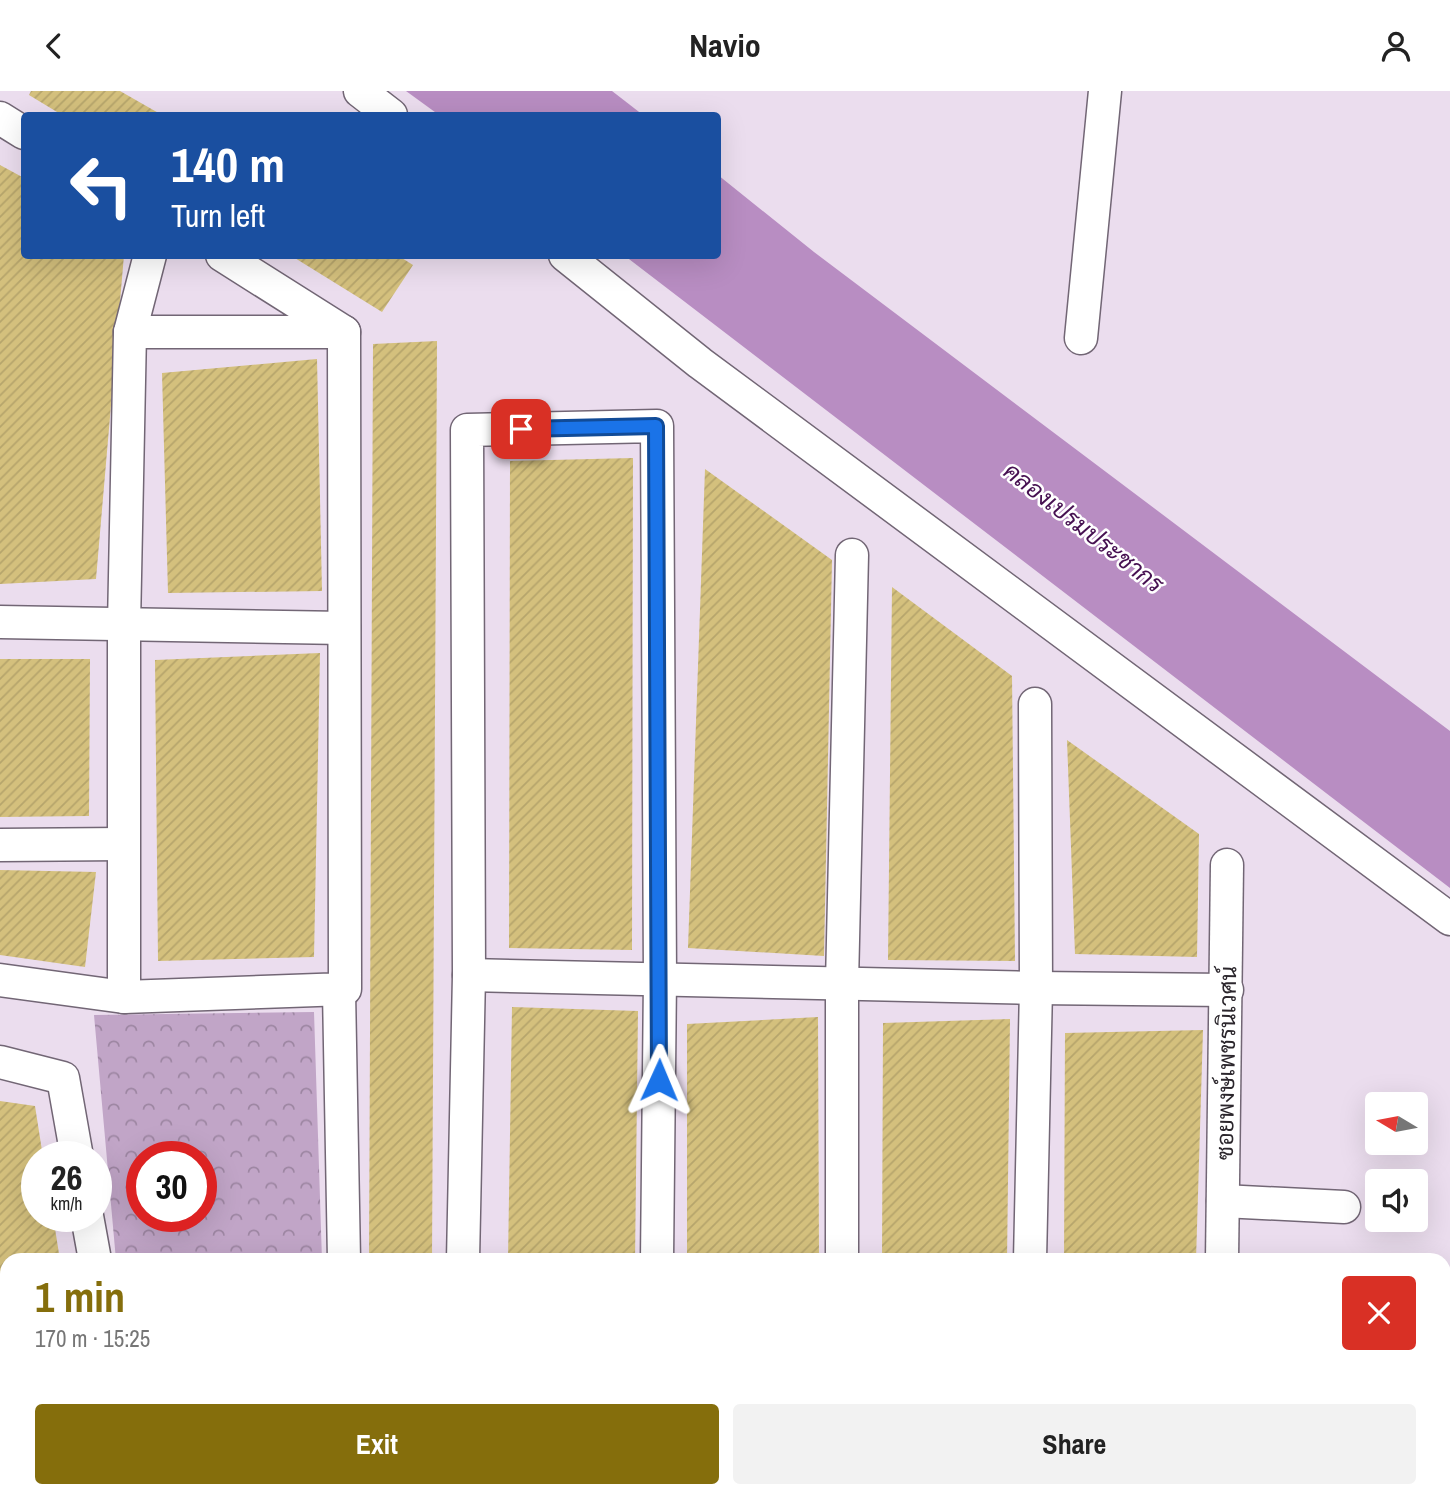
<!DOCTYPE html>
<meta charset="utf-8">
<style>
:root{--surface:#fff;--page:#f2f2f2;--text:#222;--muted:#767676;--accent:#856e0c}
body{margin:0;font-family:"Archivo Narrow",Sarabun,sans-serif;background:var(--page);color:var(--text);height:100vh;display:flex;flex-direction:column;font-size:26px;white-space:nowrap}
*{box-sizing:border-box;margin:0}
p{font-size:23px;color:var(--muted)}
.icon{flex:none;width:38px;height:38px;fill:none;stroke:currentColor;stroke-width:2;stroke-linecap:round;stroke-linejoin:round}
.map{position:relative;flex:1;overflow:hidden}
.panel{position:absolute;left:0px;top:1162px;width:1451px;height:245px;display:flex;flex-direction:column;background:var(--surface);border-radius:21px 21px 0 0;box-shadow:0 7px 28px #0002}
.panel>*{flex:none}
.hud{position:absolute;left:21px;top:21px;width:700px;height:147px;border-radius:7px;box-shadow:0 7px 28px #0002;background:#1a4fa0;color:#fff;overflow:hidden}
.needle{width:46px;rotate:280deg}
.fabs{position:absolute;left:1365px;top:1001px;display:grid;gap:14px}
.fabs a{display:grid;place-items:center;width:63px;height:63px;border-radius:7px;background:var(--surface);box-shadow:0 7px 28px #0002;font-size:35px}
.speed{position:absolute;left:21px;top:1050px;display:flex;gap:14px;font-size:35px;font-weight:700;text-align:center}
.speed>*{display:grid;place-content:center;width:91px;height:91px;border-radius:50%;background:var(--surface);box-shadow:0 7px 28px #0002;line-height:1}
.speed small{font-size:18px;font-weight:400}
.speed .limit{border:10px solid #d22;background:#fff;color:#111}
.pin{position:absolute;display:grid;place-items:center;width:60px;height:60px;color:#fff;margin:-30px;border-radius:14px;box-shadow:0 4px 10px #0006}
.me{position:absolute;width:77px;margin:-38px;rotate:1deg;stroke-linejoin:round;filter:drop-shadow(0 0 5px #0008)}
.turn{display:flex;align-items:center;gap:24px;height:147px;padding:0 35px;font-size:32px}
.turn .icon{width:91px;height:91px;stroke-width:2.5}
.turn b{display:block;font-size:49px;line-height:60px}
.round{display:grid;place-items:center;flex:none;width:74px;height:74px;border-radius:7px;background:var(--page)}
.overview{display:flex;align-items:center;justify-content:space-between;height:119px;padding:0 35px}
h1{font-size:42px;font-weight:700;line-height:52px;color:var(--accent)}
.primary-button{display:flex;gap:14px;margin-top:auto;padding:14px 35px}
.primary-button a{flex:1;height:80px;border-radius:7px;background:var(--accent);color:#fff;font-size:28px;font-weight:700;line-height:80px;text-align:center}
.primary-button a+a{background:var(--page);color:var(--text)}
header{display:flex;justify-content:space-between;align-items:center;height:91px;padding:0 35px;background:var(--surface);font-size:32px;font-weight:700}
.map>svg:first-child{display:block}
.park{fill:url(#park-crowns);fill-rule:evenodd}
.water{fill:#b88dc2}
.building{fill:url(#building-hatch)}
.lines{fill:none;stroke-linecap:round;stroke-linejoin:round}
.minor-casing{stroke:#726675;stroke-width:35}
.minor{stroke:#fff;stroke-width:32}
.route-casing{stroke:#114b97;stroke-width:18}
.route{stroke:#1a73e8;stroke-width:12}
.labels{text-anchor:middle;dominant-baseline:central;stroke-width:5;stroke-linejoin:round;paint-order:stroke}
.street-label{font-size:23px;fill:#2b262c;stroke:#fff}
.water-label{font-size:24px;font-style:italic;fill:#461051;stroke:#fff}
</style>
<header><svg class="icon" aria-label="back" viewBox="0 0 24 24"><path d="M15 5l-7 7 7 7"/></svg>Navio<svg class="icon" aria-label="person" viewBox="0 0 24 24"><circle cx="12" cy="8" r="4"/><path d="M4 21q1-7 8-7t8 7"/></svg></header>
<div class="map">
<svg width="1450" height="1407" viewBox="0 0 1450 1407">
<defs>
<pattern id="park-crowns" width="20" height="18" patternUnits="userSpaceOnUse" patternTransform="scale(1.75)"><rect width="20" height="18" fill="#c1a5c7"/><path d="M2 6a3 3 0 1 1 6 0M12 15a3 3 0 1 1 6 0" fill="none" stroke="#9d86a2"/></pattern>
<pattern id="building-hatch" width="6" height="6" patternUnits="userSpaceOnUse" patternTransform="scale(1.75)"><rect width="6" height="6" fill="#d4c07d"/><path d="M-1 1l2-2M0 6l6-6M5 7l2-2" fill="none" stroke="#b6a56c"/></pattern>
</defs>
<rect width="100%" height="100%" fill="#ebddee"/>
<!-- park -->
<path class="park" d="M314 921 322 1169H116L94 924ZM142 1066H201V1125H142Z"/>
<!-- water -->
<g class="water">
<path d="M406 0H612L643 24H439Z"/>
<path d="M718 84 814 161 1450 640V797L625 165 718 164Z"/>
</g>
<!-- building -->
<g class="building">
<path d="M31 0H120L162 24H62L29 4Z"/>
<path d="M0 74 24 87V164H124L96 488 0 493Z"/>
<path d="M290 164H397L413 174 382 221Z"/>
<path d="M437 250 432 1169H369L373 253Z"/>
<path d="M317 268 322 500 168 502 162 282Z"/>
<path d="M633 367 632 859 509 857 510 370Z"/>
<path d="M705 378 832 469 824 865 688 857Z"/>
<path d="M892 496 1012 585 1015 870 888 869Z"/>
<path d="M320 562 314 866 158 870 155 569Z"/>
<path d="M0 568H90L89 725 0 726Z"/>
<path d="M1067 649 1199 743 1197 866 1075 863Z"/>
<path d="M0 779 96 781 85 876 0 864Z"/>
<path d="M512 916 638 920 635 1169H508Z"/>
<path d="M818 926 819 1169H687V933Z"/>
<path d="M1010 928 1007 1169H882L883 932Z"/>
<path d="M1203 939 1196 1169H1064L1065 942Z"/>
<path d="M0 1010 35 1015 43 1066H37V1125H53L60 1169H7V1400H98L99 1407H0Z"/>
<path d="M160 1400H315V1407H161Z"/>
<rect x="368" y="1400" width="63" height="7"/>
<rect x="505" y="1400" width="127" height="7"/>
<rect x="687" y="1400" width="132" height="7"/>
<rect x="881" y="1400" width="122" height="7"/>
<path d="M1063 1400H1182V1402L1063 1407Z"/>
</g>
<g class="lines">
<defs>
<g id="minor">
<path d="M360 0 391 24"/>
<path d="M0 27 24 42"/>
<path d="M150 164 130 241 124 534V906L345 898 344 241"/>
<path d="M565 164 700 272 1450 828"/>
<path d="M130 241H344L222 164"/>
<path d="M1081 247 1105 0"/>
<path d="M0 531 344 537"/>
<path d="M0 754 123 753"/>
<path d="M469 884 1036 897 1227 899"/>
<path d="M0 889 124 906"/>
<path d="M339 900 344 1169"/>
<path d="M0 971 63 987 77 1066"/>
<path d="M1223 1110 1344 1116"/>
<path d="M87 1125 95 1169"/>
<path d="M463 1169 469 884 467 339 657 335 660 887 657 1169"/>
<path d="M842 1169V892L852 464"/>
<path d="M1030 1169 1036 897 1035 613"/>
<path d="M1222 1169 1227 774"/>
<path d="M135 1400 136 1407"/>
<path d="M344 1407V1400"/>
<path d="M458 1407V1400"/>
<path d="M654 1407V1400"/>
<path d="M841 1407V1400"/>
<path d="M1024 1407V1400"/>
<path d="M1218 1407V1400"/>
</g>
</defs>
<!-- minor casing -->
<use href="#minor" class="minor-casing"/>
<!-- minor -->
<use href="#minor" class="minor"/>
</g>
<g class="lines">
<defs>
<path id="route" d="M521 338 656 335 659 989"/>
</defs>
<!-- route casing -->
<use href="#route" class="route-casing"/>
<!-- route -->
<use href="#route" class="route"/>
</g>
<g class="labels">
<!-- street labels -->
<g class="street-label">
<text transform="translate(1226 972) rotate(-89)">ซอยพงษ์เพชรนิเวศน์</text>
</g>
<!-- water labels -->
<g class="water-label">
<text transform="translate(1084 436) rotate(38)">คลองเปรมประชากร</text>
</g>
</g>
</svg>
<div class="fabs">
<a><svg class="needle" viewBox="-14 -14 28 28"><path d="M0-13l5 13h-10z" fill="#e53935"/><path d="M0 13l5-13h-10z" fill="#767676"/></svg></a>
<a><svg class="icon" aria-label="sound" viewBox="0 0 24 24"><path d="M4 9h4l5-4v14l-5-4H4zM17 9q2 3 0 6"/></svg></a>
</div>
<div class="speed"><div>26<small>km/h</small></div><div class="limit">30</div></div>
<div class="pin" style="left:521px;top:338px;background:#d93025"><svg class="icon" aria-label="arrive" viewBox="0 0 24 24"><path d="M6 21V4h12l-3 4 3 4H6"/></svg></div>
<svg class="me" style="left:659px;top:989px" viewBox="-20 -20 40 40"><path d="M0-17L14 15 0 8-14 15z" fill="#1a73e8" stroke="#fff" stroke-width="4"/></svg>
<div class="hud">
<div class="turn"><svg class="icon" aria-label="left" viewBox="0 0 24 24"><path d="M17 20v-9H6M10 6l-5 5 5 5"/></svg><div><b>140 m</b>Turn left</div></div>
</div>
<section class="panel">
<div class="overview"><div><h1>1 min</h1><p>170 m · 15:25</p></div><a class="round" style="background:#d93025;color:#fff"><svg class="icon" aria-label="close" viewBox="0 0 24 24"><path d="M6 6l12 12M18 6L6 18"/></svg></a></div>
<div class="primary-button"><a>Exit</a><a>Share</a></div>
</section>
</div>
